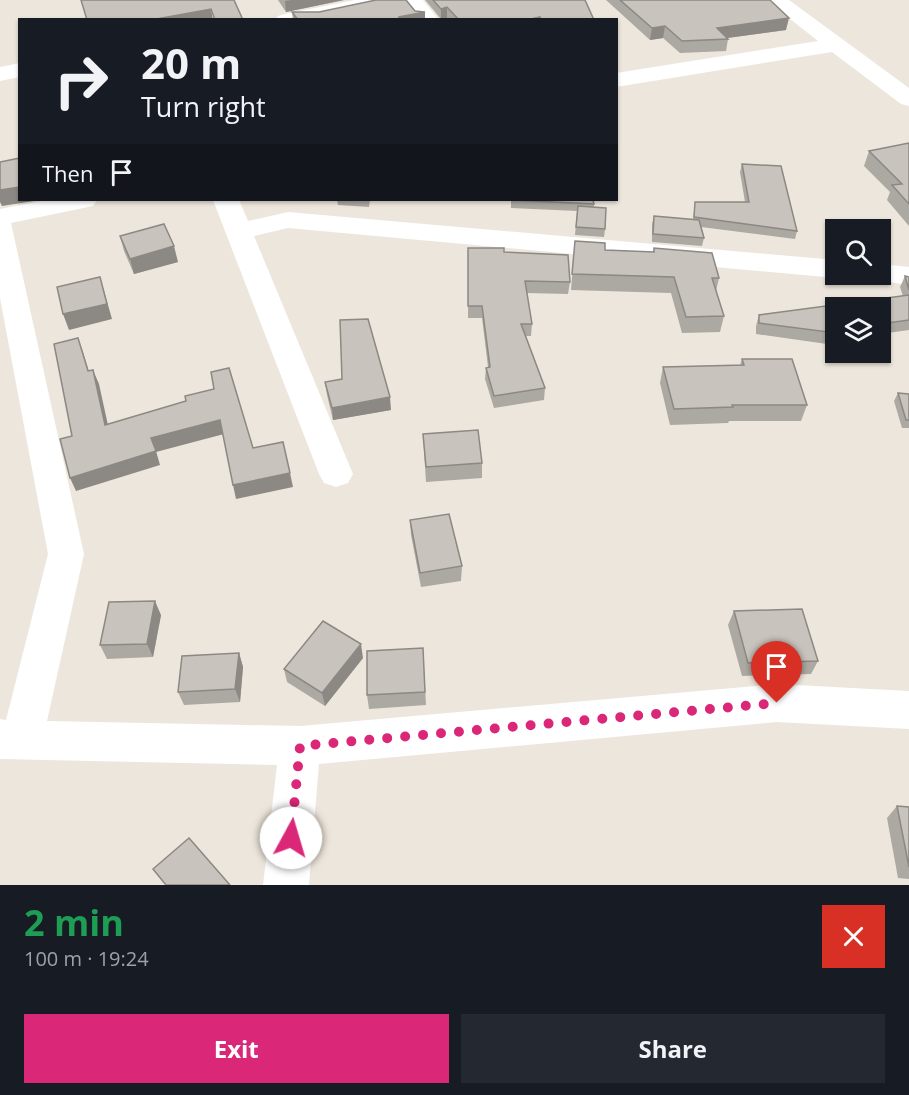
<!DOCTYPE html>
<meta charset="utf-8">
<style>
:root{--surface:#171b24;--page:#242831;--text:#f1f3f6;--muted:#9ea1a6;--accent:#db2777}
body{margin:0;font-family:"Open Sans",sans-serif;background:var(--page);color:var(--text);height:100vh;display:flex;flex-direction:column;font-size:22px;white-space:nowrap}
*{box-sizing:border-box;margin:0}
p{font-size:20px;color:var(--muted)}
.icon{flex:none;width:33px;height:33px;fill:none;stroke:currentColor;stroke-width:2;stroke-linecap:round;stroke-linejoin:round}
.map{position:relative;height:885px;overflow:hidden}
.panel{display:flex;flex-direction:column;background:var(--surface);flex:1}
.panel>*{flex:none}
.guide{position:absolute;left:18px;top:18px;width:600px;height:183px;border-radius:0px;box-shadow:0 2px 4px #0004;background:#171b24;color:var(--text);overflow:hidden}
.buttons{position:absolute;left:825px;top:219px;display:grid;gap:12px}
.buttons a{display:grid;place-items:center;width:66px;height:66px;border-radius:0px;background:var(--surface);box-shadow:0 2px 4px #0004;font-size:30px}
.pin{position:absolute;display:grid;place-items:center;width:51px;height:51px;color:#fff;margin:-62px -26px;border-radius:50% 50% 50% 0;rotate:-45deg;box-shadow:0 0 6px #0007}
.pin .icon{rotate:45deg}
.me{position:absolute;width:66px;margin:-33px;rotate:6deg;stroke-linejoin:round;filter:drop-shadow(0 0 4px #0008)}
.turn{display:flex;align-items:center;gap:21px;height:126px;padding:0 24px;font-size:27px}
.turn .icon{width:78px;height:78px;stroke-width:2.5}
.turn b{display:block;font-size:42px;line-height:51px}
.then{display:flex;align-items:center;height:57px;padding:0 24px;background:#0003;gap:12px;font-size:22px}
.round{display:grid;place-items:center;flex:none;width:63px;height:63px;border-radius:0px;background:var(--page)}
.overview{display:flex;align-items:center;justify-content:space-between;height:102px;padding:0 24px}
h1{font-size:36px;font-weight:700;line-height:45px;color:#1e9e55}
.action{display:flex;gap:12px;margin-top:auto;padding:12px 24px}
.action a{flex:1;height:69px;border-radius:0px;background:var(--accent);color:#fff;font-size:24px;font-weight:700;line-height:69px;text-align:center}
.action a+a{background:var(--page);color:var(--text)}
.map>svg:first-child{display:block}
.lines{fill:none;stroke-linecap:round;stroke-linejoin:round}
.minor{fill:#fff;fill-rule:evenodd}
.wall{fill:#aca8a2}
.shaded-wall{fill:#8c8884}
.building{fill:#c8c3bc;stroke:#8c8884;stroke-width:1.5}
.route{stroke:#db2777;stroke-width:10;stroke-dasharray:0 18}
</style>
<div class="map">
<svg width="909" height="885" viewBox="0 0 909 885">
<rect width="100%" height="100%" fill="#ede6dc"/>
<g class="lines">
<!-- minor -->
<g class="minor">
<path d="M355 0H397L394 4 320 20H275L278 16 285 14Z"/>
<path d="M402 0H423L439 20H417Z"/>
<path d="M766 0H789L909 88V106L901 104 832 52 616 87V73L818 41Z"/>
<path d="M20 63V77L0 81V67Z"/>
<path d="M47 200H97L93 206 11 223 84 554 47 721 300 726 777 684 909 691V729L777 722 319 764 309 885H263L277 765 0 759V719L6 720 48 554 0 298V209Z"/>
<path d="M213 200H239L248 221 288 212 836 260V274H847L836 278 288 228 254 236 353 474 348 483 336 487 324 483 319 474Z"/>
<path d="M880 264 909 267V285L870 279 867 274H880Z"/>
</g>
</g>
<!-- wall -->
<g class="wall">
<path d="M278 0H344L286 12Z"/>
<path d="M425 0H585L594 20H449L447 18 441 19Z"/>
<path d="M606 0H770L786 30 728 38V39L726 51 680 53 663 38 650 40Z"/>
<path d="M415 11 425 12V20H293L292 12Z"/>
<path d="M909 143V226L887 200 890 192 864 166 869 151Z"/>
<path d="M742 164 797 231 795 239 701 227 704 238 702 246 652 242V224L654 216 693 220 695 202H745L740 172Z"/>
<path d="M337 200H370L369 207 338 205Z"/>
<path d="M511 200 594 204V207L605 229 604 237 575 235 577 211 511 208Z"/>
<path d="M120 236 178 262 134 274 124 251Z"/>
<path d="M575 241 605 250 653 252 654 248 719 278 716 291 724 316 720 332 682 333 671 293 571 290Z"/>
<path d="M468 248 504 252 570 282 568 294 527 293 532 324 531 336H526L545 388 544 400 494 408 485 379 486 368 488 367 482 318H468Z"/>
<path d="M905 276 909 277V330L880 334V308H836V340L834 345 756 334V326L759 315 903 296 900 287Z"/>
<path d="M742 359 807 405 801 421H729L728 423 670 425 660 383 663 367 740 365Z"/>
<path d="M325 382 391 410 333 420 327 395Z"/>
<path d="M898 393 909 394V428H902L894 401Z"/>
<path d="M423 434 482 463V478L426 482Z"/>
<path d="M410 520 462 566 461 581 421 587 411 535Z"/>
<path d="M734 611 818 661 811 674 742 676 728 625Z"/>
<path d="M161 615 153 657 107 659 100 645Z"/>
<path d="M423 648 426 705 369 709 367 695Z"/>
<path d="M239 653 243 667 240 702 184 705 178 692Z"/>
<path d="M363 658 325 706 287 682 284 669Z"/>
<path d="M897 806 909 807V879L898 878 887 818Z"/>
</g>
<!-- shaded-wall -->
<g class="shaded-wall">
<path d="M292 0H344L286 12 285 1Z"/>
<path d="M447 7V18L441 19V9Z"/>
<path d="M211 9 213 20H151Z"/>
<path d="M425 12V20H398L399 17Z"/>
<path d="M789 18 786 30 719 39 717 28Z"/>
<path d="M665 26 663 38 650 40 652 28Z"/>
<path d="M20 187V200H40L2 206 0 202V190Z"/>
<path d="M174 246 178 262 134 274 130 259Z"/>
<path d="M100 277 112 319 69 330 63 314Z"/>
<path d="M78 338 83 352 93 385 88 371Z"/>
<path d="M93 370 99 384 111 439 105 425Z"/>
<path d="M390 397 391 410 333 420 332 408Z"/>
<path d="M220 420 224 434 156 452 151 438Z"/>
<path d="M156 451 160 465 76 491 70 478Z"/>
<path d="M290 473 293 487 236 499 233 485Z"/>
<path d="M155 601 161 615 153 657 147 644Z"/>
<path d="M361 644 363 658 325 706 322 693Z"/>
<path d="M239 653 243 667 240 702 235 689Z"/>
</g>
<!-- building -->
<g class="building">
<path d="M81 0H234L243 20H215L211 9 151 20H87Z"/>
<path d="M376 0H406L415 11 425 12 399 17 398 20H298L292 12H319Z"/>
<path d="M433 0H585L594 20H541L540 17 527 20H459L447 7 441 9Z"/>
<path d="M620 0H770L789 18 717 28 728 39 682 41 665 26 652 28Z"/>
<path d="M909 143V204L892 185 902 184 869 151Z"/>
<path d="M20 158V187L0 190V162Z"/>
<path d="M742 164 781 166 797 231 694 217 695 202H749Z"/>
<path d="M511 200H593L594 204Z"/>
<path d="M578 206 606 208 605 229 576 227Z"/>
<path d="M654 216 699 220 704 238 653 234Z"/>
<path d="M164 224 174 246 130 259 120 236Z"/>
<path d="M575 241 605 243V250L654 252V248L712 253 719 278H712L724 316 686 317 674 277 572 274Z"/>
<path d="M468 248H504V252L568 255 570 282 525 281 532 324H521L545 388 494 396 486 368 490 367 482 306H468Z"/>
<path d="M905 276 909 277V290Z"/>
<path d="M100 277 107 304 63 314 57 287Z"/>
<path d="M909 295V320L880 324V308H836V333L759 323V315Z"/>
<path d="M368 319 390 397 332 408 325 382 342 379 340 320Z"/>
<path d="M78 338 88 371 93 370 105 425 186 401 185 396 214 389 211 372 229 368 253 448 283 442 290 473 233 485 220 420 151 438 156 451 70 478 60 439 72 436 54 344Z"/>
<path d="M742 359H792L807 405H732L733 407 674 409 663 367 744 365Z"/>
<path d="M898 393 909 394V420H906Z"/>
<path d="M478 430 482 463 426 467 423 434Z"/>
<path d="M449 514 462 566 420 573 410 520Z"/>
<path d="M155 601 147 644 100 645 109 602Z"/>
<path d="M802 609 818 661 748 663 734 611Z"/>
<path d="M323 621 361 644 322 693 284 669Z"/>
<path d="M423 648 425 692 367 695V651Z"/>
<path d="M239 653 235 689 178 692 182 656Z"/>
<path d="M897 806 909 807V867Z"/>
<path d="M189 838 230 885H166L153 869Z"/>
</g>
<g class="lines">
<!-- route -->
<path class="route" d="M291 838 300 746 777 703"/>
</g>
</svg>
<div class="buttons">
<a><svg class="icon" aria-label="search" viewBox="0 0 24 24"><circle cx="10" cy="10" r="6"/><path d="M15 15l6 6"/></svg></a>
<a><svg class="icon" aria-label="layers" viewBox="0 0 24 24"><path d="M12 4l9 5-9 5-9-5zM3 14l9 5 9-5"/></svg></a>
</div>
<div class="pin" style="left:777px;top:703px;background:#d93025"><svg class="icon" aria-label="arrive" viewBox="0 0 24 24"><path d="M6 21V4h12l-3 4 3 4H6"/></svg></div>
<svg class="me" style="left:291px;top:838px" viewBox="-20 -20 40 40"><circle r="19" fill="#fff"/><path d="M0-13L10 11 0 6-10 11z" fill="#db2777"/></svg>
<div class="guide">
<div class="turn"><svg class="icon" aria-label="right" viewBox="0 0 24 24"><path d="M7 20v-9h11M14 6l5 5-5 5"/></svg><div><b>20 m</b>Turn right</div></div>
<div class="then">Then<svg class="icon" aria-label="arrive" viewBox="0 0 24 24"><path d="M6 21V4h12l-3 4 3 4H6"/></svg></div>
</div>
</div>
<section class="panel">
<div class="overview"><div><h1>2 min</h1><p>100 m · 19:24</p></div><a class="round" style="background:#d93025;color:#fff"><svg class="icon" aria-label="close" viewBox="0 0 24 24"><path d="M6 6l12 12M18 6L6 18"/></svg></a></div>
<div class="action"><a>Exit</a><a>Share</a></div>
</section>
